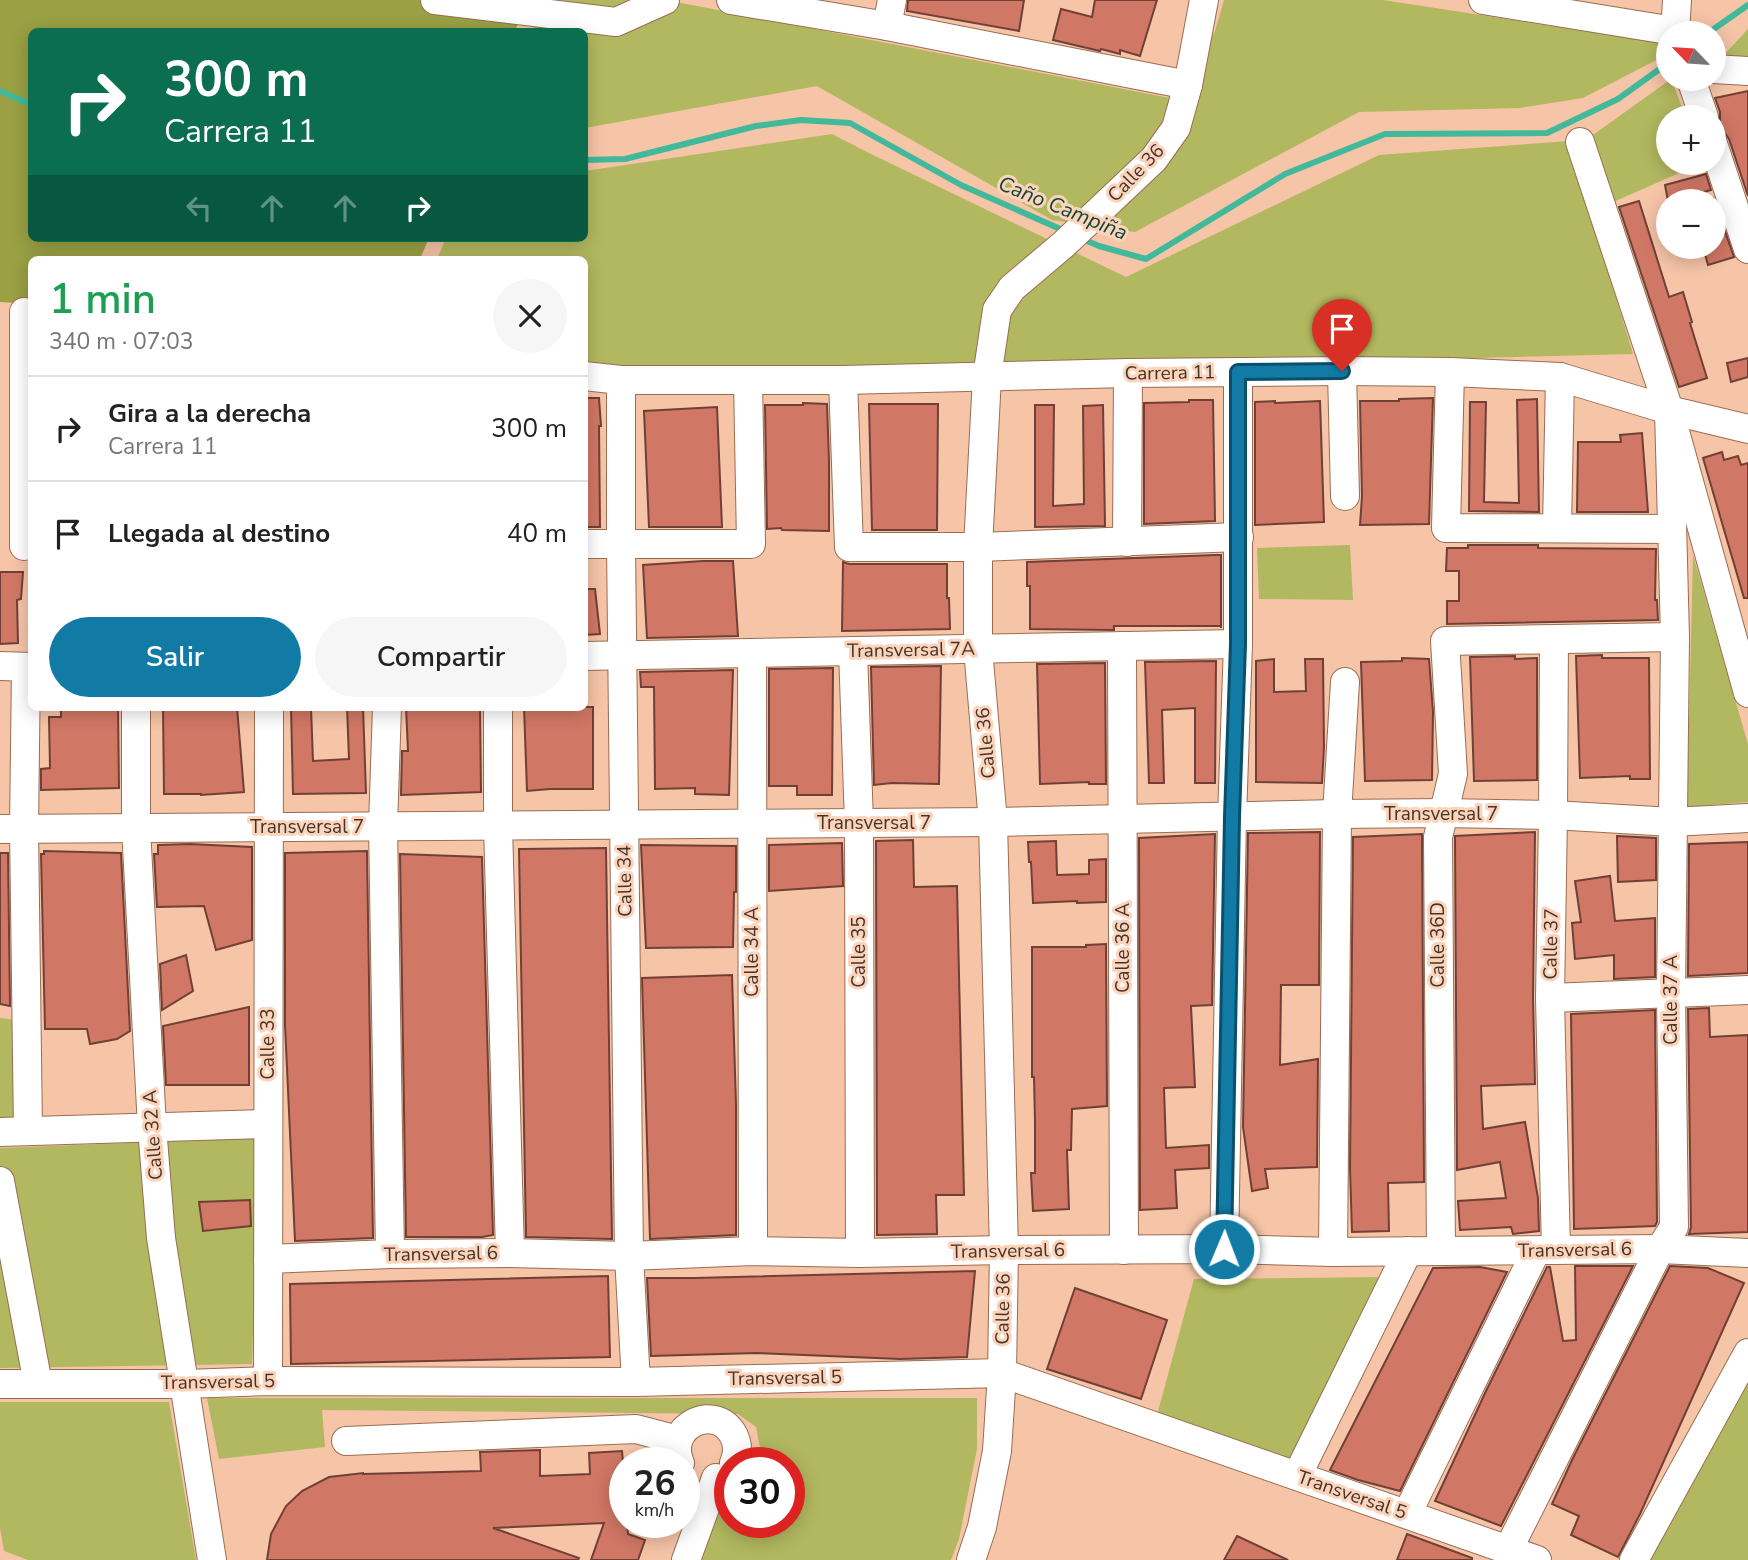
<!DOCTYPE html>
<html lang="es">
<meta charset="utf-8">
<style>
:root{--surface:#fff;--page:#f6f6f6;--text:#222;--muted:#767676;--line:#e0e0e0;--accent:#117ba5}
body{margin:0;font-family:"Nunito Sans",sans-serif;background:var(--page);color:var(--text);height:100vh;display:flex;flex-direction:column;font-size:26px;white-space:nowrap}
*{box-sizing:border-box;margin:0}
p{font-size:23px;color:var(--muted)}
.icon{flex:none;width:38px;height:38px;fill:none;stroke:currentColor;stroke-width:2;stroke-linecap:round;stroke-linejoin:round}
.map{position:relative;flex:1;overflow:hidden}
.panel{position:absolute;left:28px;top:256px;width:560px;height:455px;display:flex;flex-direction:column;background:var(--surface);border-radius:10px;box-shadow:0 4px 18px #0003}
.panel>*{flex:none}
.hud{position:absolute;left:28px;top:28px;width:560px;height:214px;border-radius:10px;box-shadow:0 4px 18px #0003;background:#0b6e4f;color:#fff;overflow:hidden}
.needle{width:46px;rotate:295deg}
.fabs{position:absolute;left:1656px;top:21px;display:grid;gap:14px}
.fabs a{display:grid;place-items:center;width:70px;height:70px;border-radius:50%;background:var(--surface);box-shadow:0 4px 18px #0003;font-size:35px}
.speed{position:absolute;left:609px;top:1447px;display:flex;gap:14px;font-size:35px;font-weight:700;text-align:center}
.speed>*{display:grid;place-content:center;width:91px;height:91px;border-radius:50%;background:var(--surface);box-shadow:0 4px 18px #0003;line-height:1}
.speed small{font-size:18px;font-weight:400}
.speed .limit{border:10px solid #d22;background:#fff;color:#111}
.pin{position:absolute;display:grid;place-items:center;width:60px;height:60px;color:#fff;margin:-72px -30px;border-radius:50% 50% 50% 0;rotate:-45deg;box-shadow:0 0 7px #0007}
.pin .icon{rotate:45deg}
.me{position:absolute;width:77px;margin:-38px;rotate:1deg;stroke-linejoin:round;filter:drop-shadow(0 0 5px #0008)}
.turn{display:flex;align-items:center;gap:24px;height:147px;padding:0 21px;font-size:32px}
.turn .icon{width:91px;height:91px;stroke-width:2.5}
.turn b{display:block;font-size:49px;line-height:60px}
.lanes{display:flex;align-items:center;height:66px;padding:0 21px;background:#0003;justify-content:center;gap:35px;direction:ltr}
.lanes .off{opacity:.35}
.round{display:grid;place-items:center;flex:none;width:74px;height:74px;border-radius:37px;background:var(--page)}
.headline{display:flex;align-items:center;justify-content:space-between;height:119px;padding:0 21px}
h1{font-size:42px;font-weight:600;line-height:52px;color:#1e9e55}
.cta{display:flex;gap:14px;margin-top:auto;padding:14px 21px}
.cta a{flex:1;height:80px;border-radius:42px;background:var(--accent);color:#fff;font-size:28px;font-weight:600;line-height:80px;text-align:center}
.cta a+a{background:var(--page);color:var(--text)}
ul{padding:0;list-style:none}
li{display:flex;align-items:center;gap:21px;height:105px;padding:0 21px;border-top:2px solid var(--line)}
li div{flex:1}
li b{display:block;font-size:26px}
li em{font-style:normal}
.map>svg:first-child{display:block}
.green{fill:#b2b85f}
.forest{fill:#9aa043}
.lines{fill:none;stroke-linecap:round;stroke-linejoin:round}
.stream{stroke:#41b99a;stroke-width:6}
.building{fill:#d17765;stroke:#704036;stroke-width:2}
.minor-casing{stroke:#9a6d52;stroke-width:30}
.minor{stroke:#fff;stroke-width:28}
.route-casing{stroke:#0b506b;stroke-width:18}
.route{stroke:#117ba5;stroke-width:12}
.labels{text-anchor:middle;dominant-baseline:central;stroke-width:6;stroke-linejoin:round;paint-order:stroke}
.street-label{font-size:19px;fill:#463327;stroke:#fcd4bc}
.water-label{font-size:21px;font-style:italic;fill:#124538;stroke:#fcd4bc}
</style>
<div class="map">
<svg width="1748" height="1560" viewBox="0 0 1748 1560">
<rect width="100%" height="100%" fill="#f6c4a7"/>
<!-- green -->
<g class="green">
<path d="M545 0H666L1175 99 1215 31 1224 0H1383L1662 43 1664 56 1583 98 1520 108 1359 112 1135 232 1052 220 817 86 585 128 584 32H532Z"/>
<path d="M1748 29V58H1721Z"/>
<path d="M1671 79 1686 117H1668V163H1702L1611 203 1593 135Z"/>
<path d="M832 134 869 153 1126 277 1379 155 1569 141 1633 354 636 379 585 373 584 259H437L446 238H584L585 171Z"/>
<path d="M1350 545 1353 600 1259 599 1257 548Z"/>
<path d="M1693 555 1748 744V802L1687 807Z"/>
<path d="M0 1018 19 1020 18 1123 0 1124Z"/>
<path d="M259 1138 252 1364 0 1368V1148Z"/>
<path d="M1388 1277 1293 1460 1157 1415 1194 1279Z"/>
<path d="M1748 1364V1560H1645Z"/>
<path d="M207 1398H977V1449L959 1539 951 1560H698L719 1503 730 1500V1522H789V1463H758L761 1452 756 1427 738 1414 322 1410 325 1447 219 1459Z"/>
<path d="M0 1402H169L196 1560H28L4 1551 0 1528Z"/>
</g>
<!-- forest -->
<path class="forest" d="M0 0H528L515 31 32 32V238H429L420 259H32L31 304 0 302Z"/>
<g class="lines">
<!-- stream -->
<g class="stream">
<path d="M1708 33 1748 5"/>
<path d="M0 91 32 105"/>
<path d="M584 160 625 159 756 126 801 120 850 123 961 185 1067 232"/>
<path d="M1080 238 1099 246 1146 259 1285 174 1385 134 1547 133 1618 99 1668 63"/>
</g>
</g>
<!-- building -->
<g class="building">
<path d="M908 0H1024L1019 31 907 11Z"/>
<path d="M1095 0H1157L1140 56 1120 50V54L1101 49 1100 51 1053 40 1061 9 1092 17Z"/>
<path d="M1748 91V196L1729 139 1724 132 1716 128 1720 120V112L1715 98Z"/>
<path d="M1706 174 1711 190 1668 201 1665 185Z"/>
<path d="M1713 197 1734 257 1708 265 1703 247H1713Z"/>
<path d="M1639 201 1669 297 1683 292 1692 322 1690 323 1707 378 1679 387 1619 207Z"/>
<path d="M1748 358V377L1731 382 1727 363Z"/>
<path d="M584 398H599L601 426H599L600 527H584Z"/>
<path d="M1433 398 1429 524 1360 525 1362 496 1360 401H1399V399Z"/>
<path d="M1537 399 1539 512 1469 511 1470 402H1486L1484 502 1519 503 1517 400Z"/>
<path d="M1189 400H1213L1215 521 1144 524V403L1189 402Z"/>
<path d="M1275 401V403L1320 401 1324 522 1255 525V402Z"/>
<path d="M803 403 827 404 829 461V531L782 530 781 528 767 529 765 405H803Z"/>
<path d="M869 404H938L937 530H872Z"/>
<path d="M1035 405H1054L1053 506 1084 504 1083 406 1103 405 1105 526 1035 527Z"/>
<path d="M717 407 722 527H649L644 411Z"/>
<path d="M1642 433 1648 512H1577L1578 442H1621L1620 435Z"/>
<path d="M1722 452 1724 460 1738 456 1741 465 1748 463V598H1744L1703 458Z"/>
<path d="M1468 545H1538V548L1656 549 1655 600H1657L1658 620 1447 624V601H1459V571H1446L1447 548H1468Z"/>
<path d="M1216 555H1221V628V626H1114V630L1030 629V586H1027V562Z"/>
<path d="M703 561H733L738 636 647 638 643 565Z"/>
<path d="M843 562 849 564H947V598H949L950 629 842 631Z"/>
<path d="M0 572H23L21 599 17 600 18 643 0 644Z"/>
<path d="M584 589H595L600 634 584 635Z"/>
<path d="M1602 655V658H1649L1650 779H1630V776L1580 778 1576 656Z"/>
<path d="M1515 656V659L1537 658V780L1474 781 1470 657Z"/>
<path d="M1402 658 1429 659 1433 712 1432 780 1365 781 1361 662 1402 661Z"/>
<path d="M1274 659V692L1306 691 1305 659H1323L1324 747 1322 783 1256 782V661Z"/>
<path d="M1216 661 1215 783H1195V708L1162 710 1164 783H1149L1145 662Z"/>
<path d="M1105 663 1106 784H1089V782L1040 784 1037 664Z"/>
<path d="M941 666 939 784 892 783 874 785 871 667Z"/>
<path d="M833 668 832 795H797V786H769V669Z"/>
<path d="M733 670 729 795 695 794V788L655 789 654 687H641L640 672Z"/>
<path d="M61 707H118L119 788 41 790V769L50 768 49 717H61Z"/>
<path d="M163 707H237L244 792 201 795V794H164Z"/>
<path d="M291 707H311L313 761 349 759 347 707H363L366 793 293 794Z"/>
<path d="M406 707H480L481 792 401 795 402 751H408Z"/>
<path d="M524 707H593V789H550L527 791Z"/>
<path d="M1320 832 1319 985H1281L1280 1065 1318 1059 1317 1167 1265 1169 1268 1188 1252 1191 1243 1127 1248 833Z"/>
<path d="M1535 832 1533 998 1535 1084 1481 1086 1483 1129 1525 1122 1538 1198 1539 1231 1513 1234 1511 1227 1460 1230 1458 1201 1506 1198 1500 1162 1457 1170 1455 839V836Z"/>
<path d="M1215 834 1212 1005 1191 1006 1195 1087 1164 1088 1166 1148 1209 1145V1168L1175 1170 1177 1208 1140 1210 1139 838Z"/>
<path d="M1422 834 1424 1182 1388 1183 1389 1231 1352 1232 1350 1169 1353 837Z"/>
<path d="M1617 836 1656 838V880L1618 882Z"/>
<path d="M913 840 914 887 957 886 964 1195H936L937 1234 877 1235 876 841Z"/>
<path d="M1056 841 1057 875 1089 874V860L1106 859V902L1077 903V901L1033 903 1031 862H1029L1028 842Z"/>
<path d="M1748 842V973L1688 976 1689 844Z"/>
<path d="M842 843 843 886 769 891V845Z"/>
<path d="M190 844 252 847V940L216 950 204 906 157 907 154 854H158V845Z"/>
<path d="M641 845 736 846V892H734L733 947 646 948Z"/>
<path d="M606 848 612 1239 526 1237 519 849Z"/>
<path d="M44 851 121 853 130 1031 117 1039 90 1044 87 1029H45L41 854H44Z"/>
<path d="M367 851 373 1238 295 1241 285 1025V853Z"/>
<path d="M0 853H8L10 1006 0 1004Z"/>
<path d="M400 854 482 857 493 1235 482 1237H406Z"/>
<path d="M1610 876 1615 921 1655 918V977L1614 979V955L1575 959 1572 923 1581 922 1575 881Z"/>
<path d="M1106 944 1107 1106 1072 1109 1071 1150H1067L1069 1209 1033 1211 1031 1173H1035V1122L1034 1077H1032V947H1086V945Z"/>
<path d="M186 955 193 991 162 1010 160 964Z"/>
<path d="M732 975 736 1104V1235L650 1239 642 978Z"/>
<path d="M249 1007V1085H166L163 1026Z"/>
<path d="M1709 1008 1710 1037 1748 1035V1232L1689 1234 1691 1227 1688 1009Z"/>
<path d="M1655 1010 1657 1222 1655 1226 1574 1229 1571 1014Z"/>
<path d="M250 1200 251 1226 203 1231 199 1202Z"/>
<path d="M1575 1266H1633L1501 1526 1435 1501 1486 1391 1547 1267H1550L1563 1341 1576 1340Z"/>
<path d="M1670 1266 1708 1268 1744 1283 1640 1514 1618 1557 1571 1535 1579 1516 1552 1504 1572 1460Z"/>
<path d="M1480 1267 1507 1272 1400 1491 1358 1480 1330 1470 1433 1268Z"/>
<path d="M975 1271 967 1357 900 1359 757 1353 651 1356 647 1278H694Z"/>
<path d="M608 1276 610 1357 291 1364 290 1284Z"/>
<path d="M1075 1288 1167 1320 1141 1399 1047 1369Z"/>
<path d="M540 1450V1476L590 1474 589 1453 622 1451 625 1485V1522H627L628 1534 645 1540 638 1560H591L604 1523 493 1528 579 1558 578 1560H267L271 1534 286 1506 302 1491 329 1477 363 1473V1474L481 1471 480 1452Z"/>
<path d="M1407 1534 1472 1558V1560H1397Z"/>
<path d="M1237 1536 1288 1560H1224Z"/>
</g>
<g class="lines">
<defs>
<g id="minor">
<path d="M435 0 616 22 665 0"/>
<path d="M731 0 887 26 1188 85"/>
<path d="M1483 0 1674 31"/>
<path d="M887 26 892 0"/>
<path d="M1675 33 1677 0"/>
<path d="M1713 69 1748 71"/>
<path d="M1691 79 1704 117"/>
<path d="M1580 142 1669 410 1748 693"/>
<path d="M1713 144 1748 249"/>
<path d="M24 312V546"/>
<path d="M1342 371 1345 496"/>
<path d="M1450 372 1446 528 1672 529"/>
<path d="M584 376 621 380H843L1128 373 1342 371 1450 372 1560 377 1669 410 1748 429"/>
<path d="M621 380V544L629 1256 636 1382"/>
<path d="M843 380 849 547H978L1239 537"/>
<path d="M1557 528 1560 377"/>
<path d="M1127 542 1128 373"/>
<path d="M584 544H751L748 380"/>
<path d="M1554 639 1553 815 1550 998 1556 1250"/>
<path d="M1122 646 1124 1250"/>
<path d="M853 651 859 823 860 1253"/>
<path d="M752 653 753 1251"/>
<path d="M584 656 1238 644"/>
<path d="M0 666 32 667"/>
<path d="M26 667 24 829 28 1131"/>
<path d="M136 707V828L152 1127 161 1238 212 1560"/>
<path d="M387 707 383 826 390 1254"/>
<path d="M498 707V826L510 1253"/>
<path d="M0 829 993 822 1337 814 1443 813 1553 815 1672 822 1748 818"/>
<path d="M1550 998 1748 990"/>
<path d="M0 1132 268 1124"/>
<path d="M0 1181 38 1384"/>
<path d="M1224 1249 1232 817 1238 644V372"/>
<path d="M1441 1251 1438 837 1453 774 1445 641 1675 637"/>
<path d="M1333 1252 1337 814 1345 682"/>
<path d="M268 1259 390 1254 510 1253 629 1256 753 1251 860 1253 1004 1250 1224 1249 1333 1252 1660 1249 1748 1253"/>
<path d="M268 1381 269 707"/>
<path d="M0 1384H185L268 1381 636 1382 1002 1373 1537 1560"/>
<path d="M346 1441 636 1429 678 1440"/>
<path d="M680 1463C664 1426 716 1401 734 1436 738 1445 738 1454 734 1463"/>
<path d="M1297 1476 1408 1251"/>
<path d="M1407 1514 1536 1251"/>
<path d="M1508 1550 1660 1249 1674 1227 1671 994 1675 637 1669 410"/>
<path d="M686 1560 716 1478"/>
<path d="M971 1560 982 1527 997 1451 1002 1373 1004 1250 993 822 978 649V547L987 377 997 310 1012 288 1064 244 1154 159 1176 128 1188 85 1204 0"/>
<path d="M1634 1560 1748 1353"/>
</g>
</defs>
<!-- minor casing -->
<use href="#minor" class="minor-casing"/>
<!-- minor -->
<use href="#minor" class="minor"/>
</g>
<g class="lines">
<defs>
<path id="route" d="M1224 1249 1232 817 1238 644V372L1342 371"/>
</defs>
<!-- route casing -->
<use href="#route" class="route-casing"/>
<!-- route -->
<use href="#route" class="route"/>
</g>
<g class="labels">
<!-- street labels -->
<g class="street-label">
<text transform="translate(1136 173) rotate(-46)">Calle 36</text>
<text transform="translate(1170 373) rotate(-1)">Carrera 11</text>
<text transform="translate(911 650) rotate(-1)">Transversal 7A</text>
<text transform="translate(986 743) rotate(-95)">Calle 36</text>
<text x="1441" y="814">Transversal 7</text>
<text x="874" y="823">Transversal 7</text>
<text x="307" y="827">Transversal 7</text>
<text transform="translate(625 881) rotate(-91)">Calle 34</text>
<text transform="translate(1551 944) rotate(-89)">Calle 37</text>
<text transform="translate(1438 945) rotate(-90)">Calle 36D</text>
<text transform="translate(1123 948) rotate(-90)">Calle 36 A</text>
<text transform="translate(752 952) rotate(-90)">Calle 34 A</text>
<text transform="translate(859 952) rotate(-90)">Calle 35</text>
<text transform="translate(1671 1000) rotate(-90)">Calle 37 A</text>
<text transform="translate(268 1044) rotate(-90)">Calle 33</text>
<text transform="translate(153 1135) rotate(-94)">Calle 32 A</text>
<text transform="translate(1575 1250) rotate(-1)">Transversal 6</text>
<text transform="translate(1008 1251) rotate(-1)">Transversal 6</text>
<text transform="translate(441 1254) rotate(-1)">Transversal 6</text>
<text transform="translate(1003 1309) rotate(-89)">Calle 36</text>
<text transform="translate(785 1378) rotate(-1)">Transversal 5</text>
<text transform="translate(218 1382) rotate(-1)">Transversal 5</text>
<text transform="translate(1352 1495) rotate(19)">Transversal 5</text>
</g>
<!-- water labels -->
<g class="water-label">
<text transform="translate(1063 208) rotate(22)">Caño Campiña</text>
</g>
</g>
</svg>
<div class="fabs">
<a><svg class="needle" viewBox="-14 -14 28 28"><path d="M0-13l5 13h-10z" fill="#e53935"/><path d="M0 13l5-13h-10z" fill="#767676"/></svg></a>
<a>+</a>
<a>−</a>
</div>
<div class="speed"><div>26<small>km/h</small></div><div class="limit">30</div></div>
<div class="pin" style="left:1342px;top:371px;background:#d93025"><svg class="icon" aria-label="arrive" viewBox="0 0 24 24"><path d="M6 21V4h12l-3 4 3 4H6"/></svg></div>
<svg class="me" style="left:1224px;top:1249px" viewBox="-20 -20 40 40"><circle r="17" fill="#117ba5" stroke="#fff" stroke-width="3"/><path d="M0-11L8 9 0 5-8 9z" fill="#fff"/></svg>
<div class="hud">
<div class="turn"><svg class="icon" aria-label="right" viewBox="0 0 24 24"><path d="M7 20v-9h11M14 6l5 5-5 5"/></svg><div><b>300 m</b>Carrera 11</div></div>
<div class="lanes"><svg class="icon off" aria-label="left" viewBox="0 0 24 24"><path d="M17 20v-9H6M10 6l-5 5 5 5"/></svg><svg class="icon off" aria-label="ahead" viewBox="0 0 24 24"><path d="M12 20V5M6 11l6-6 6 6"/></svg><svg class="icon off" aria-label="ahead" viewBox="0 0 24 24"><path d="M12 20V5M6 11l6-6 6 6"/></svg><svg class="icon" aria-label="right" viewBox="0 0 24 24"><path d="M7 20v-9h11M14 6l5 5-5 5"/></svg></div>
</div>
<section class="panel">
<div class="headline"><div><h1>1 min</h1><p>340 m · 07:03</p></div><a class="round"><svg class="icon" aria-label="close" viewBox="0 0 24 24"><path d="M6 6l12 12M18 6L6 18"/></svg></a></div>
<ul>
<li><svg class="icon" aria-label="right" viewBox="0 0 24 24"><path d="M7 20v-9h11M14 6l5 5-5 5"/></svg><div><b>Gira a la derecha</b><p>Carrera 11</p></div><em>300 m</em></li>
<li><svg class="icon" aria-label="arrive" viewBox="0 0 24 24"><path d="M6 21V4h12l-3 4 3 4H6"/></svg><div><b>Llegada al destino</b></div><em>40 m</em></li>
</ul>
<div class="cta"><a>Salir</a><a>Compartir</a></div>
</section>
</div>
